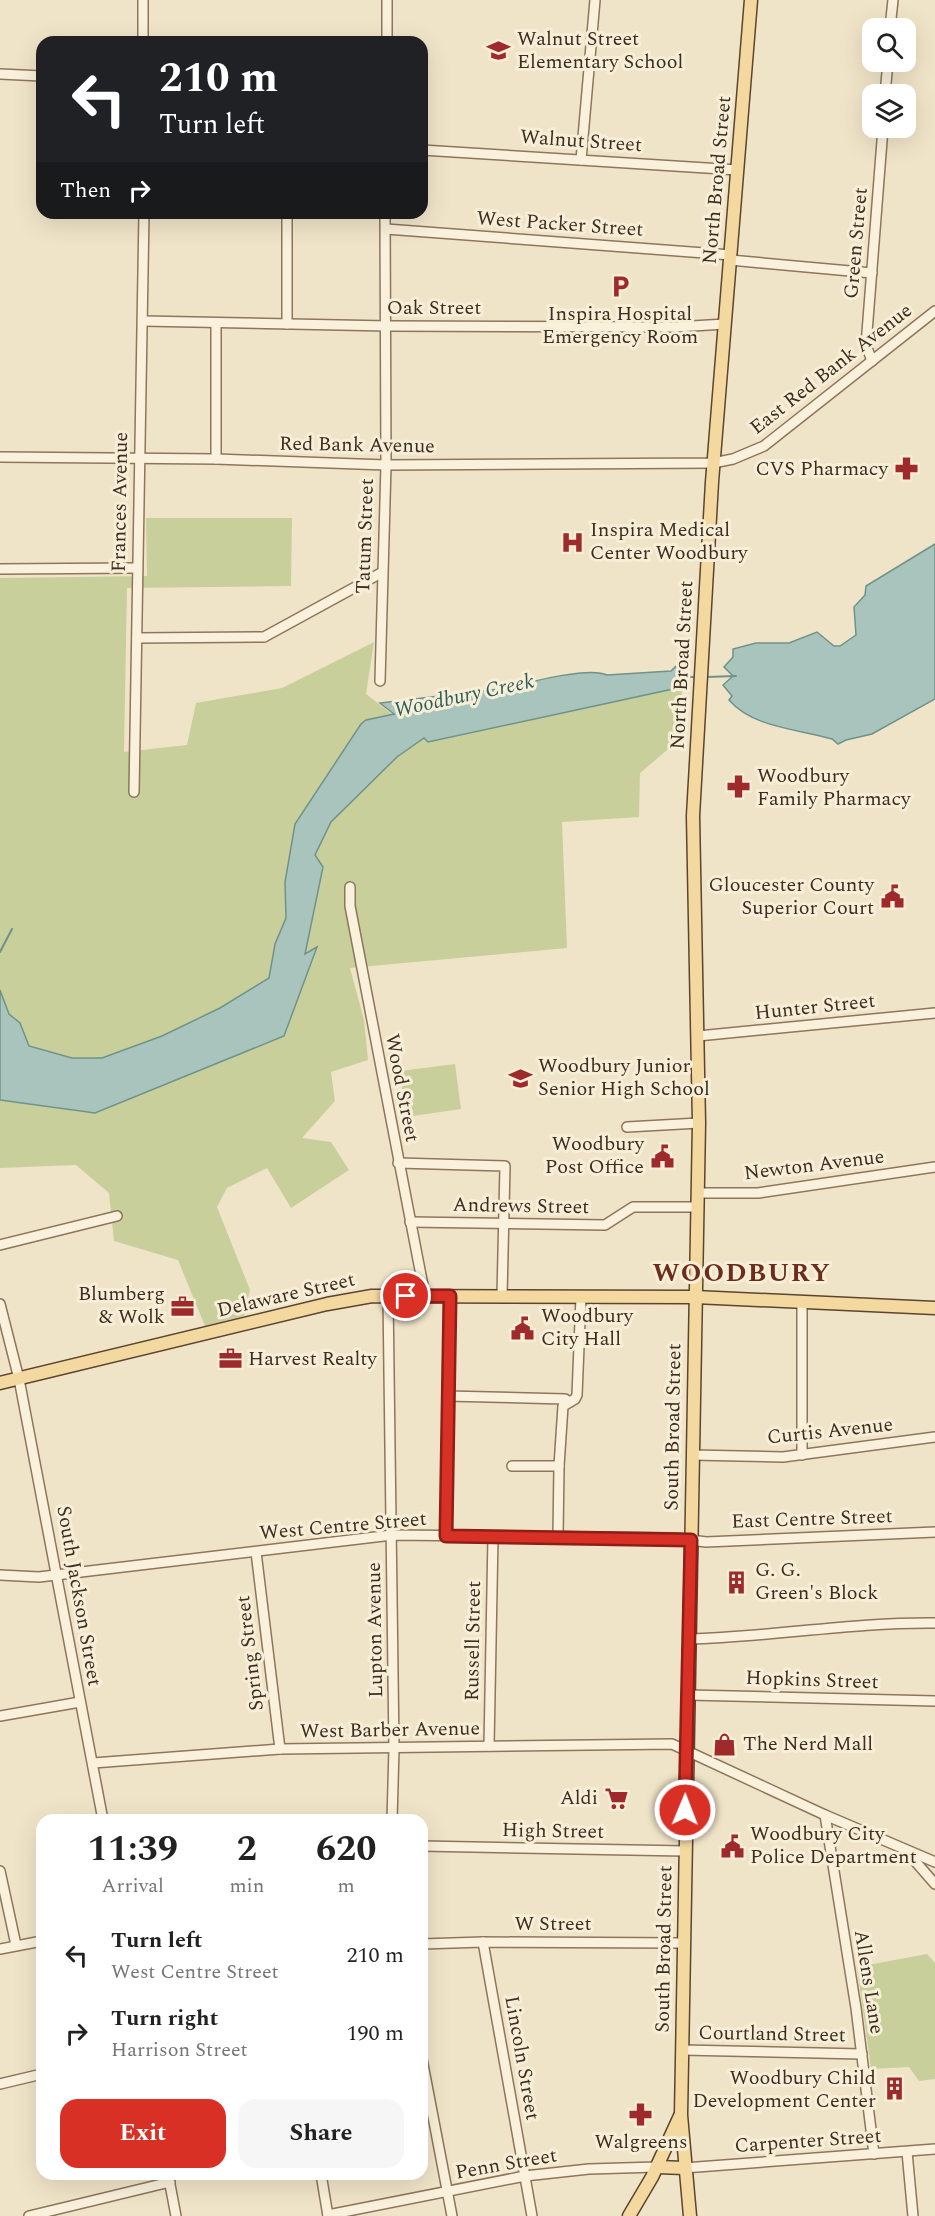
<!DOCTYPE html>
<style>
:root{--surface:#fff;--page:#f6f6f6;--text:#222;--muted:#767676;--accent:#d93025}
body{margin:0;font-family:Spectral,serif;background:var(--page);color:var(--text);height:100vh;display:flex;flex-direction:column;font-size:22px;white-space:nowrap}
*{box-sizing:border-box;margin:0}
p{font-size:20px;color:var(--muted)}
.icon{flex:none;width:33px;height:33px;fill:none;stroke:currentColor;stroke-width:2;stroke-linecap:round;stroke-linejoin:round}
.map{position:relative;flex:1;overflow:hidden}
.panel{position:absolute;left:36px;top:1814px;width:392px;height:366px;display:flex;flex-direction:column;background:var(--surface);border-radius:18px;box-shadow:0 6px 24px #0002}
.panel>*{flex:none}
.top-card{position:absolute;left:36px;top:36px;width:392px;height:183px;border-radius:18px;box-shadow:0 6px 24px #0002;background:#202124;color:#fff;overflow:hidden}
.tools{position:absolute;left:862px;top:18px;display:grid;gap:12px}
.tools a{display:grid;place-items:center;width:54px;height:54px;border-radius:12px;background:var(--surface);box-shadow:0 6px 24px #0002;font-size:30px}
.pin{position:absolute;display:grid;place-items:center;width:51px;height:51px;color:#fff;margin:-26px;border:3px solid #fff;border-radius:50%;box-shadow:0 2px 6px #0007}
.me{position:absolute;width:66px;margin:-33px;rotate:1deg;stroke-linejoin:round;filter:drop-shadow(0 0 4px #0008)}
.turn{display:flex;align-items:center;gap:21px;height:126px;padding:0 24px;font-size:27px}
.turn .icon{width:78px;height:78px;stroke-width:2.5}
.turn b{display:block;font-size:42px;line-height:51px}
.then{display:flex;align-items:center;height:57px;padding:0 24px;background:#0003;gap:12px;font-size:22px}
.eta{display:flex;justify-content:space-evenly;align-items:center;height:102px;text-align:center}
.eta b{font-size:36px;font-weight:700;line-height:42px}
.primary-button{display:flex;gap:12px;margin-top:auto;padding:12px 24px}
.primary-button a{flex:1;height:69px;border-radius:18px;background:var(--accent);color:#fff;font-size:24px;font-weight:700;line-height:69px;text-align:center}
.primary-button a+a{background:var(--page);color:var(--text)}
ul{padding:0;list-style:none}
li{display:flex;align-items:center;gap:18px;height:78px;padding:0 24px}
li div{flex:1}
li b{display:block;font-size:22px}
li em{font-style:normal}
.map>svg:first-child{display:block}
.green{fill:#c9cf9b}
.water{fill:#a9c4bc;stroke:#6f938a;stroke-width:1.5}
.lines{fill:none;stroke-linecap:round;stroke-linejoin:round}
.stream{stroke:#6f938a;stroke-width:2}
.minor-casing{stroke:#8d765c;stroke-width:12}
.major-casing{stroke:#5b4430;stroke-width:15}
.minor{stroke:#faf1dc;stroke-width:9}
.major{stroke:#f3d9a0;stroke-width:12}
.route-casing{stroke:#8d1f18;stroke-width:15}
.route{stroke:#d93025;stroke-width:10}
.labels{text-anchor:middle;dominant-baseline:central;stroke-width:6;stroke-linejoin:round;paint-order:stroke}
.poi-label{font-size:20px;fill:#3d2e20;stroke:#f7eed8;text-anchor:start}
.street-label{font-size:20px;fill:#3d2e20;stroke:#f7eed8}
.water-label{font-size:21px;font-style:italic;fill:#2f5d5a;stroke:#f7eed8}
.district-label{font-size:26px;font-weight:bold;letter-spacing:1.5px;fill:#6b2e1e;stroke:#f7eed8}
</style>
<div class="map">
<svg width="935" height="2216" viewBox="0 0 935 2216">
<rect width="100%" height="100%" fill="#f0e4c8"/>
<!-- green -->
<g class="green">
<path d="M146 518H292L291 586 127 588 124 752 187 745 196 703 282 688 374 642 366 694 428 742 682 687 679 740 640 773 639 817 562 822 567 948 350 968 364 1020 368 1060 331 1072 335 1101 302 1138 331 1142 349 1170 291 1208 267 1168 227 1188 217 1207 250 1290 244 1316 205 1326 178 1260 114 1241 109 1193 76 1165 0 1168V1100L95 1113 284 1036 316 948 220 1008 162 1036 102 1058H72L29 1046 20 1023 9 1014 0 990V578L147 576Z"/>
<path d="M455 1064 461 1109 406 1117 400 1071Z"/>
<path d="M927 1954 935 1963V2079L919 2081 909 2067 871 2069 857 1967Z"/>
</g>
<!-- water -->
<g class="water">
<path d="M935 544V699L872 734 846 740 838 744 832 739C799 729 753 728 729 700L732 696 723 685 733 676 724 667 733 657V649L756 643H789L817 632 834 646H840L856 635 854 607 865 595 866 586Z"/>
<path d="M681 661H688L682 687 428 742 424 738 397 757 331 822 315 855 323 867 305 954 317 947 284 1036 95 1113 0 1100V990L9 1014 20 1023 29 1046 72 1058H102L162 1036 220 1008 269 978 275 944 286 918 285 882 295 824 361 724 366 720 394 714 380 703 516 687C534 680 591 667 607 675L671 671Z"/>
</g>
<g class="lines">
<!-- stream -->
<g class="stream">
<path d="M686 677H697"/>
<path d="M706 677 736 676"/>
<path d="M0 952 12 929"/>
</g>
<defs>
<g id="minor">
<path d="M143 0V42"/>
<path d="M890 28 893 0"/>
<path d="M387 42V0"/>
<path d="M0 74 42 76"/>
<path d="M885 94 888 62"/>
<path d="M422 150 738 170"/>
<path d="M581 160 595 0"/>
<path d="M287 213V324"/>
<path d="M386 229 731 255"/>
<path d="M730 260 872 273"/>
<path d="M143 321 388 326 676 327 725 324"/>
<path d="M872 361 866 345 883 128"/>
<path d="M0 457 216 459 386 465 713 463 733 459 764 446 935 311"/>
<path d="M216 459V323"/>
<path d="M0 569 137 568"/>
<path d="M137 638 264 637 381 573"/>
<path d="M380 681 386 465 385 213"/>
<path d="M134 792 144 213"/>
<path d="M350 887V906L425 1296"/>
<path d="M698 1036 935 1013"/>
<path d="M627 1127 699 1123"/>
<path d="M398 1163 505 1166 502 1296"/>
<path d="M698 1193H758L935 1167"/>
<path d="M410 1222 605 1225 633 1207H698"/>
<path d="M0 1245 117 1216"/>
<path d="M388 1296 394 1748 392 1820"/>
<path d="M802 1302V1455"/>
<path d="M0 1304 19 1379 103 1820"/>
<path d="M447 1396 565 1399 570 1402"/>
<path d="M692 1455 783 1457 935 1437"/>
<path d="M512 1466H559"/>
<path d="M446 1535 450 1296"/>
<path d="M558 1536 559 1466 563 1406 575 1399 577 1395 581 1297"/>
<path d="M256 1552 280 1749"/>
<path d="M0 1575 39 1577 392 1535 676 1538 706 1542 935 1532"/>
<path d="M689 1639C771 1637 853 1622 935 1623"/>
<path d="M688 1695 935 1701"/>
<path d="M0 1716 80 1702"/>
<path d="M489 1746 493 1537"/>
<path d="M93 1763 280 1749 672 1744 825 1815 935 1862"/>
<path d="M825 1815 856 2008 874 2154"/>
<path d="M422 1846 685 1851"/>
<path d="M908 1853 935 1884"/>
<path d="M0 1871 16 1945"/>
<path d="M483 1942 532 2216"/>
<path d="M422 1944 483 1942 683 1943"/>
<path d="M0 1949 42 1941"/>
<path d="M682 2050 862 2054"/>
<path d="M422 2059 452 2216"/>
<path d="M0 2084 42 2074"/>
<path d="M907 2152 913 2216"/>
<path d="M684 2168 935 2149"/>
<path d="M168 2174 176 2216"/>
<path d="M321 2174 328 2216"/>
<path d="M328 2215 525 2176 589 2169 657 2167"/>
<path d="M29 2216 170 2182"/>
</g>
<g id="major">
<path d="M0 1383 327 1304 372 1296 695 1297 935 1308"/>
<path d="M657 2167 684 2168"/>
<path d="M629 2216 652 2177 680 2116"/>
<path d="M690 2216 681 2115 699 1123 693 816 712 482 751 0"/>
</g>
</defs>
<!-- minor casing -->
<use href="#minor" class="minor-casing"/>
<!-- major casing -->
<use href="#major" class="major-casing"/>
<!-- minor -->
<use href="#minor" class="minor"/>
<!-- major -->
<use href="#major" class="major"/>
</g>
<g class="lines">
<defs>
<path id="route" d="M406 1296H450L446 1536 691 1540 685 1810"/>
</defs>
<!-- route casing -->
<use href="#route" class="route-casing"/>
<!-- route -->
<use href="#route" class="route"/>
</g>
<!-- icons -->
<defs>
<symbol id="school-bare" viewBox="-9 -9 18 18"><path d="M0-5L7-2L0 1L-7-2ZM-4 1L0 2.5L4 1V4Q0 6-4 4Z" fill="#9e2a2b" stroke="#f7eed8" stroke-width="2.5" paint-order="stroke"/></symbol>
<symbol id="parking-bare" viewBox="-9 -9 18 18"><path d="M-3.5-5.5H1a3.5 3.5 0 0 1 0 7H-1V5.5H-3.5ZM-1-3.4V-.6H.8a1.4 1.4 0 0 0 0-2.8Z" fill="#9e2a2b" stroke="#f7eed8" stroke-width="2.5" paint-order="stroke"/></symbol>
<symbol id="pharmacy-bare" viewBox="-9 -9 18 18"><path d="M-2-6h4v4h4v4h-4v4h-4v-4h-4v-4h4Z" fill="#9e2a2b" stroke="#f7eed8" stroke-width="2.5" paint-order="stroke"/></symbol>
<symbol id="hospital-bare" viewBox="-9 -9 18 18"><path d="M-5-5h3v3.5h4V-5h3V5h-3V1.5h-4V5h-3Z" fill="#9e2a2b" stroke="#f7eed8" stroke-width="2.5" paint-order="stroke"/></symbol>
<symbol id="civic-bare" viewBox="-9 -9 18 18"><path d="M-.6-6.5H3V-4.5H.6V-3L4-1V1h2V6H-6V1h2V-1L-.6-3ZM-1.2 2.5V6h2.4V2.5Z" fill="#9e2a2b" stroke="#f7eed8" stroke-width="2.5" paint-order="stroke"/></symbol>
<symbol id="office-bare" viewBox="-9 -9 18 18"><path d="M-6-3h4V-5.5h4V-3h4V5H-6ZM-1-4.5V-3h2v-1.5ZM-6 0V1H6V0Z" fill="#9e2a2b" stroke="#f7eed8" stroke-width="2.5" paint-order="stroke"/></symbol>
<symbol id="building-bare" viewBox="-9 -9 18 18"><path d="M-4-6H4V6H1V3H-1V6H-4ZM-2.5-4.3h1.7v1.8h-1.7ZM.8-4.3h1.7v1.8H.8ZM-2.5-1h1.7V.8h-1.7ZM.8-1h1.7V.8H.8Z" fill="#9e2a2b" stroke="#f7eed8" stroke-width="2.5" paint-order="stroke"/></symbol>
<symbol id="shop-bare" viewBox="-9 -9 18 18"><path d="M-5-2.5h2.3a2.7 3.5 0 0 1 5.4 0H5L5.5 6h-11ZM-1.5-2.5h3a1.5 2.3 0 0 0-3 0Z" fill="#9e2a2b" stroke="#f7eed8" stroke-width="2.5" paint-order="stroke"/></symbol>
<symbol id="supermarket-bare" viewBox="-9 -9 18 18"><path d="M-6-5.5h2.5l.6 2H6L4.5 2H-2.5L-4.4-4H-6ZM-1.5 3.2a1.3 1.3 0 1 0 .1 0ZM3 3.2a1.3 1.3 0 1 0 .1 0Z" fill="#9e2a2b" stroke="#f7eed8" stroke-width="2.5" paint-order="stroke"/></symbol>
</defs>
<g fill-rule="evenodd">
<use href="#school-bare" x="482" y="34" width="33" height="33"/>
<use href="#parking-bare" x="604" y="270" width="33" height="33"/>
<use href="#pharmacy-bare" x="890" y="452" width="33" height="33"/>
<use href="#hospital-bare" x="556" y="526" width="33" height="33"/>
<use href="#pharmacy-bare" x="722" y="770" width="33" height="33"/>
<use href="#civic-bare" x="876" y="880" width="33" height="33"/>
<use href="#school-bare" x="504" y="1062" width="33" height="33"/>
<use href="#civic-bare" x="646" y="1140" width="33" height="33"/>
<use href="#office-bare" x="166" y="1290" width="33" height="33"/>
<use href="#civic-bare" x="506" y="1312" width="33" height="33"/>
<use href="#office-bare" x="214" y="1342" width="33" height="33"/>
<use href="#building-bare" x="720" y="1566" width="33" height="33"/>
<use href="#shop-bare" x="708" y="1728" width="33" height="33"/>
<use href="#supermarket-bare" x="600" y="1782" width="33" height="33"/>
<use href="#civic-bare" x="716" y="1830" width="33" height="33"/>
<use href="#building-bare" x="878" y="2072" width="33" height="33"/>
<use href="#pharmacy-bare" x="624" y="2098" width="33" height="33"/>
</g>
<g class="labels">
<!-- poi labels -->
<g class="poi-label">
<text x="517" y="39">Walnut Street<tspan x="517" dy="23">Elementary School</tspan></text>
<text x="620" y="314" text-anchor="middle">Inspira Hospital<tspan x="620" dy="23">Emergency Room</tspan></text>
<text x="888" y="469" text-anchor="end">CVS Pharmacy</text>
<text x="590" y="530">Inspira Medical<tspan x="590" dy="23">Center Woodbury</tspan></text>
<text x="757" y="776">Woodbury<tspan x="757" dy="23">Family Pharmacy</tspan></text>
<text x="874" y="885" text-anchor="end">Gloucester County<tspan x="874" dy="23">Superior Court</tspan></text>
<text x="538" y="1066">Woodbury Junior<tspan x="538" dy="23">Senior High School</tspan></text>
<text x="644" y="1144" text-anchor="end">Woodbury<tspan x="644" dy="23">Post Office</tspan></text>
<text x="165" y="1294" text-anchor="end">Blumberg<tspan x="165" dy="23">&amp; Wolk</tspan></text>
<text x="541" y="1316">Woodbury<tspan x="541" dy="23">City Hall</tspan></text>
<text x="248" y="1359">Harvest Realty</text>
<text x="755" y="1570">G. G.<tspan x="755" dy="23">Green's Block</tspan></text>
<text x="743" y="1744">The Nerd Mall</text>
<text x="598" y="1798" text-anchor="end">Aldi</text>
<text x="750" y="1834">Woodbury City<tspan x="750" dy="23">Police Department</tspan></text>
<text x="876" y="2078" text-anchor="end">Woodbury Child<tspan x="876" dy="23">Development Center</tspan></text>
<text x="641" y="2142" text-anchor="middle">Walgreens</text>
</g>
<!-- street labels -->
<g class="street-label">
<text transform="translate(581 141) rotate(4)">Walnut Street</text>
<text transform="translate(717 180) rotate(-85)">North Broad Street</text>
<text transform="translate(560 224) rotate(4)">West Packer Street</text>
<text transform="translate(856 243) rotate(-85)">Green Street</text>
<text x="434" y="308">Oak Street</text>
<text transform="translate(831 369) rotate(-38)">East Red Bank Avenue</text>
<text transform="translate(357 445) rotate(1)">Red Bank Avenue</text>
<text transform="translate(120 502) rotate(-89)">Frances Avenue</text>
<text transform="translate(365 536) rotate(-88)">Tatum Street</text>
<text transform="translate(682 665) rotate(-87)">North Broad Street</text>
<text transform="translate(815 1007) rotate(-6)">Hunter Street</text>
<text transform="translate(402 1088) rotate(79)">Wood Street</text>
<text transform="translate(814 1165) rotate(-7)">Newton Avenue</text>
<text transform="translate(521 1206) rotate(1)">Andrews Street</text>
<text transform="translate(286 1295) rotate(-13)">Delaware Street</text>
<text transform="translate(673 1427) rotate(-89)">South Broad Street</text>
<text transform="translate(830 1431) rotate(-6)">Curtis Avenue</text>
<text transform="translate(812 1519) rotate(-2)">East Centre Street</text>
<text transform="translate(343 1526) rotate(-5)">West Centre Street</text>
<text transform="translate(79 1596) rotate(80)">South Jackson Street</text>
<text transform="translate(375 1630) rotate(-91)">Lupton Avenue</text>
<text transform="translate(473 1641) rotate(-89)">Russell Street</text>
<text transform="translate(250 1653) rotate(-97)">Spring Street</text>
<text transform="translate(812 1680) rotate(2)">Hopkins Street</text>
<text transform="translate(390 1730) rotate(-1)">West Barber Avenue</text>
<text transform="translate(553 1831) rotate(1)">High Street</text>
<text x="553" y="1924">W Street</text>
<text transform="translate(664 1949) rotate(-89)">South Broad Street</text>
<text transform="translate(869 1982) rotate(81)">Allens Lane</text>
<text transform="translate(772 2034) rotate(1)">Courtland Street</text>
<text transform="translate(522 2058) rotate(80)">Lincoln Street</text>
<text transform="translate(808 2141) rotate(-4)">Carpenter Street</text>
<text transform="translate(506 2164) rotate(-10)">Penn Street</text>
</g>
<!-- water labels -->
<g class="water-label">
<text transform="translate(464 696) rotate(-12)">Woodbury Creek</text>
</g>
<!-- district labels -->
<g class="district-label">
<text x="742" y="1273">WOODBURY</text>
</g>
</g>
</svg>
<div class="tools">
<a><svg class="icon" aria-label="search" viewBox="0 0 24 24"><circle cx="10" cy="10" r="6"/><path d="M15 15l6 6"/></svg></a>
<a><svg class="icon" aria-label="layers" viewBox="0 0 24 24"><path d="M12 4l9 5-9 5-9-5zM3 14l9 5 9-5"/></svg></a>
</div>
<div class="pin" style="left:406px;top:1296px;background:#d93025"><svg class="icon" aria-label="arrive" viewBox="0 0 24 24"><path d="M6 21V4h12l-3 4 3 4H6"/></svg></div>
<svg class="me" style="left:685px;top:1810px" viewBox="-20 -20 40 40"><circle r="17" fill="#d93025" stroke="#fff" stroke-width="3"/><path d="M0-11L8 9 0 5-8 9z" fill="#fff"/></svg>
<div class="top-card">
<div class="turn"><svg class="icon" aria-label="left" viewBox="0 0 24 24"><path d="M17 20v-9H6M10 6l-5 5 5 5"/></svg><div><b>210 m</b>Turn left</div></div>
<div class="then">Then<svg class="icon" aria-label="right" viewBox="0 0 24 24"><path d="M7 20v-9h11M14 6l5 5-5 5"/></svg></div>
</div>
<section class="panel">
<div class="eta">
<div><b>11:39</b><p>Arrival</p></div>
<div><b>2</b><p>min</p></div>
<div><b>620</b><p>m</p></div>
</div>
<ul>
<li><svg class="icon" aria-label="left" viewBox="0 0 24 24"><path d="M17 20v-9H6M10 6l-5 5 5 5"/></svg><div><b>Turn left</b><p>West Centre Street</p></div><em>210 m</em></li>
<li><svg class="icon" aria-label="right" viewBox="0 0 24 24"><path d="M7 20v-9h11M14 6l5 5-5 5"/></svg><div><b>Turn right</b><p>Harrison Street</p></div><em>190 m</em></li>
</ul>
<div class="primary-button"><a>Exit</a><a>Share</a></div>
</section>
</div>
